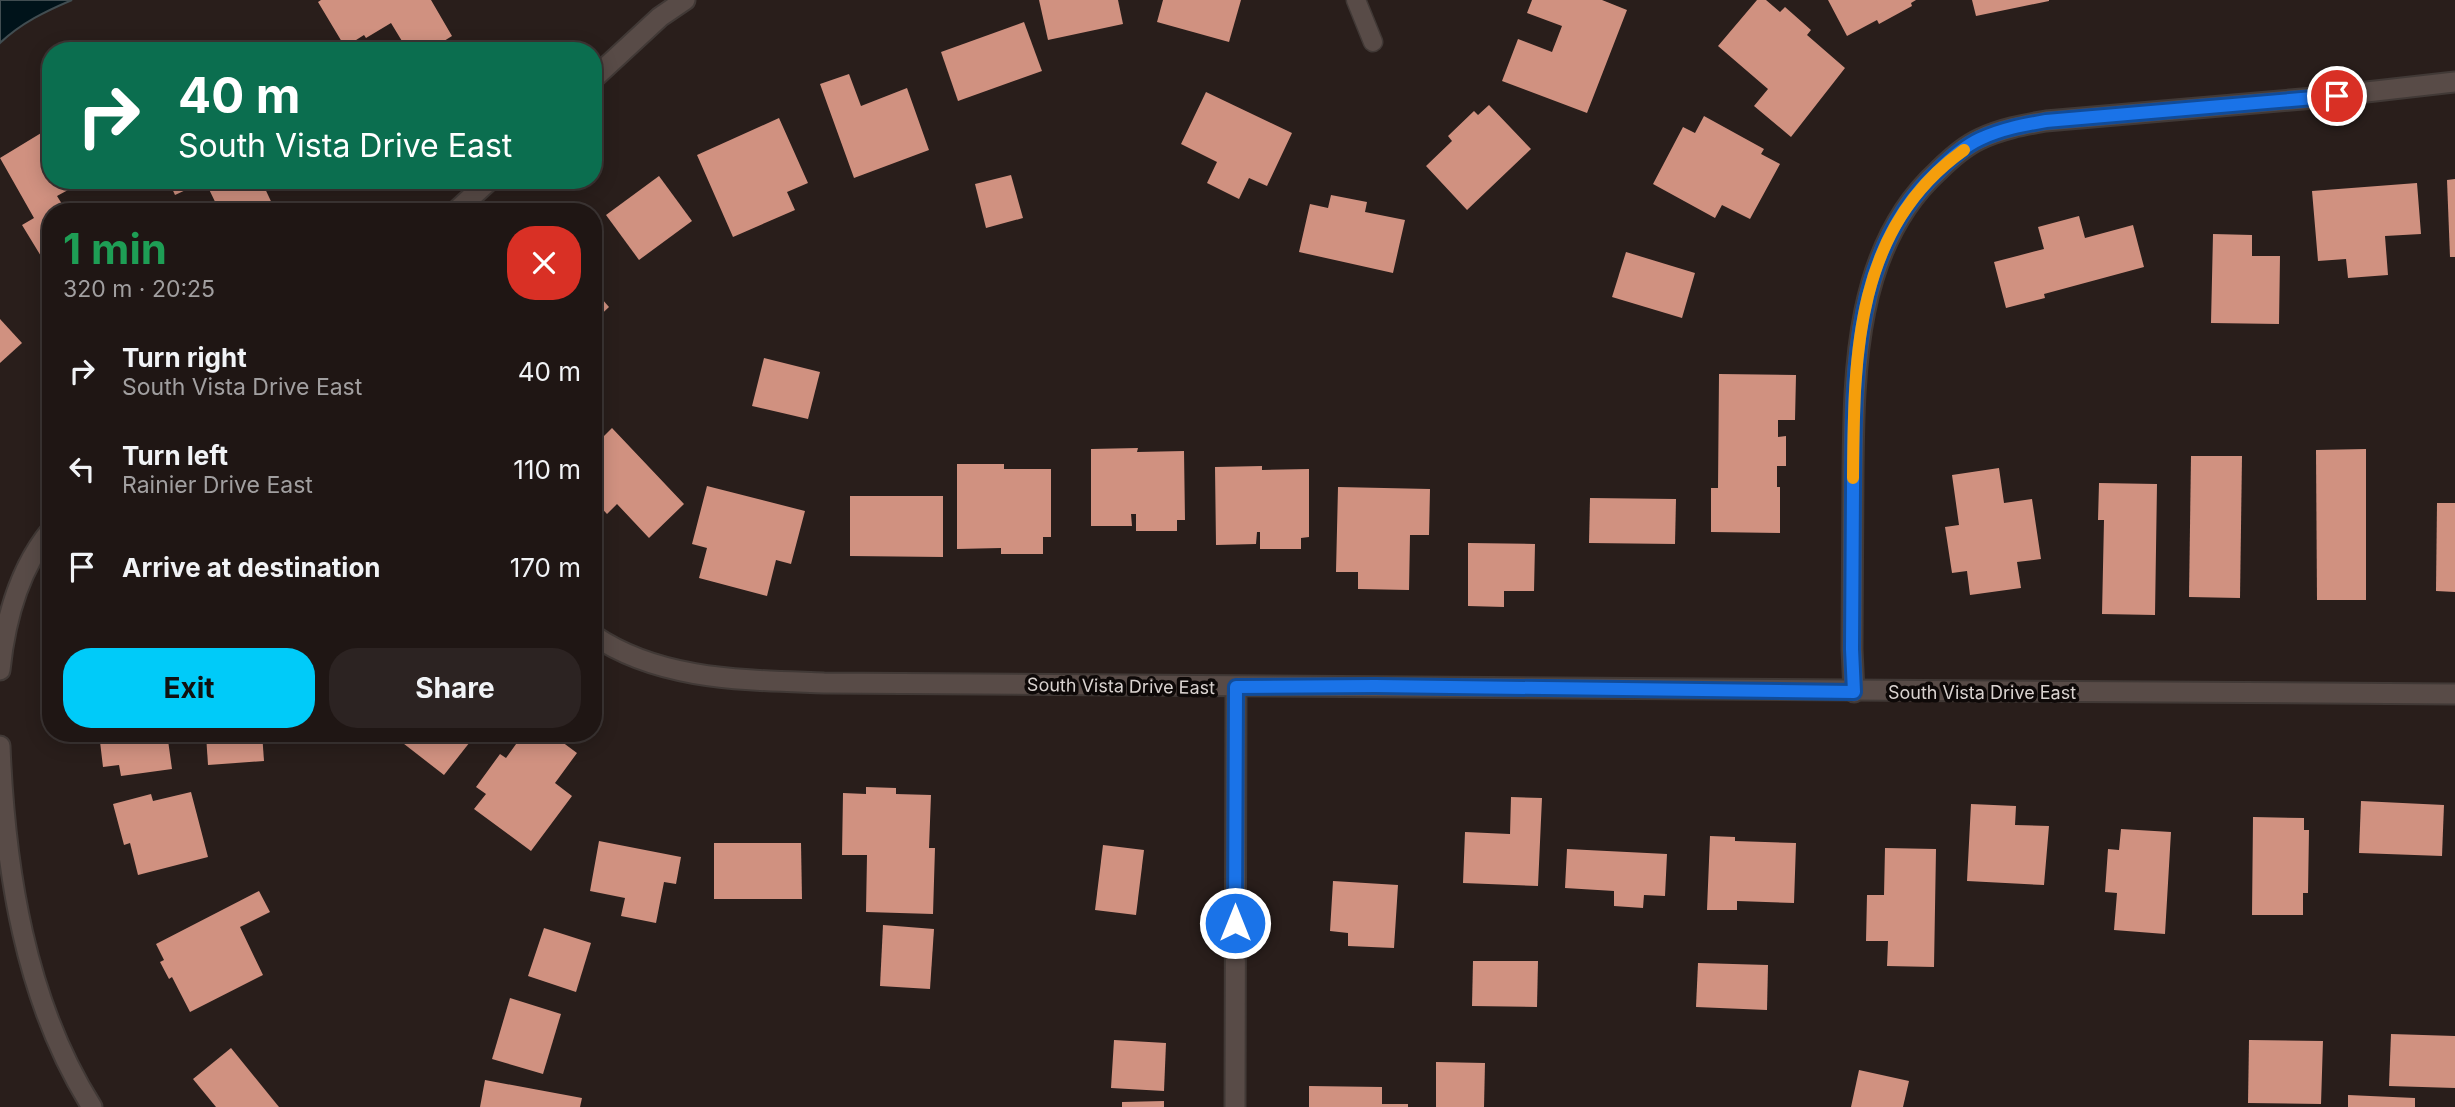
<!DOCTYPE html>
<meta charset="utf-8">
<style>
:root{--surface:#1f1614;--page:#2c2322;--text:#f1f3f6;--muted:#a19fa0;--line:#3c3534;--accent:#00cbf9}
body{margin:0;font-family:Inter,sans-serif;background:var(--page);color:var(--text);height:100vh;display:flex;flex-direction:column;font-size:26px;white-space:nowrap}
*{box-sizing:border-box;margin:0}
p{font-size:23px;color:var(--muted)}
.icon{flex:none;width:38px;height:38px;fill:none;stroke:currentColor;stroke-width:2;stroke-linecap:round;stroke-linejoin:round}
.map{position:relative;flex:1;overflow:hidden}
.drawer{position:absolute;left:42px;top:203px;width:560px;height:539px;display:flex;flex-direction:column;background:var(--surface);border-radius:28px;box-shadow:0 4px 18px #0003,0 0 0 2px var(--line)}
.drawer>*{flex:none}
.top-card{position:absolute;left:42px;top:42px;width:560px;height:147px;border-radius:28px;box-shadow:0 4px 18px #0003,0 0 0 2px var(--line);background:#0b6e4f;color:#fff;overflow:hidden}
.pin{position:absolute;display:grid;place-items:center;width:60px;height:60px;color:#fff;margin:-30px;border:4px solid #fff;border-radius:50%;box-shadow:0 2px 7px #0007}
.me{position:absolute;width:77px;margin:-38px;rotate:0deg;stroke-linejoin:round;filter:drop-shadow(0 0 5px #0008)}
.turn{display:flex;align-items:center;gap:24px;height:147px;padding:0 21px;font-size:32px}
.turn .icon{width:91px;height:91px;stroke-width:2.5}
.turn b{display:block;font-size:49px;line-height:60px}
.round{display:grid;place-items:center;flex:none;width:74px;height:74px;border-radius:28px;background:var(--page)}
.headline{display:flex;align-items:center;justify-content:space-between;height:119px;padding:0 21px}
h1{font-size:42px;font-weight:700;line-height:52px;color:#1e9e55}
.action{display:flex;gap:14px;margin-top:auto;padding:14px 21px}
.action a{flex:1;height:80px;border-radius:28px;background:var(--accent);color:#111;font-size:28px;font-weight:700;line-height:80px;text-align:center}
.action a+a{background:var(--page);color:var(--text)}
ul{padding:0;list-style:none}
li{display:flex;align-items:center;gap:21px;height:98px;padding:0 21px}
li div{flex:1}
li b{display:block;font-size:26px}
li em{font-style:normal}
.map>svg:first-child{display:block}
.water{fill:#00131a;stroke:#414d51;stroke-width:2}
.building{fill:#d09180}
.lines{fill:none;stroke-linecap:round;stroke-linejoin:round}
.service-casing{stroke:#413936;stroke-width:21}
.minor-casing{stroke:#413936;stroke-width:23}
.service{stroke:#584b47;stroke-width:18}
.minor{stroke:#584b47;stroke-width:19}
.route-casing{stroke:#114b97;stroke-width:18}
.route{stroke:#1a73e8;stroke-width:12}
.slow{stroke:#f59e0b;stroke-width:12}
.labels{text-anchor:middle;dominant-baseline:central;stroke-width:7;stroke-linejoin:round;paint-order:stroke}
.street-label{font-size:18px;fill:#dad3d0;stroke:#0e0908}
</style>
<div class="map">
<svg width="2455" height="1107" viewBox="0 0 2455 1107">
<rect width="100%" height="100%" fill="#291e1b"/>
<!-- water -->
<path class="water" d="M0 0H72C46 11 21 23 0 43Z"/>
<!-- building -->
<g class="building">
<path d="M321 0H431L452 36 428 51H408L391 23 366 38 364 35 345 47 318 2Z"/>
<path d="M1039 0H1118L1123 24 1048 40Z"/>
<path d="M1163 0H1241L1229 42 1157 22Z"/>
<path d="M1532 0H1602L1627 10 1587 113 1502 81 1518 39 1552 52 1562 26 1527 13Z"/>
<path d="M1757 0H1766L1780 12 1785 7 1811 30 1807 35 1845 68 1791 137 1754 106 1768 89 1718 46Z"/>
<path d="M1828 0H1916L1911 3 1912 6 1879 24 1877 20 1847 36Z"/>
<path d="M1972 0H2049V1L1976 16Z"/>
<path d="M1024 22 1042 71 958 101 941 52Z"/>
<path d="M309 40 314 51H287Z"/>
<path d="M849 74 861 106 907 88 929 150 854 178 820 84Z"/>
<path d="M1206 92 1292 133 1267 186 1249 178 1239 199 1207 183 1217 162 1181 144Z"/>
<path d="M1489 105 1531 149 1467 210 1426 166 1452 141 1448 136 1474 111 1478 115Z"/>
<path d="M1704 116 1764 149 1761 154 1780 164 1750 219 1722 205 1715 218 1653 184 1683 127 1695 133Z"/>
<path d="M779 118 808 183 787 192 795 210 733 237 697 155Z"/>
<path d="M51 127V180H69L64 183 68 190 57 196 67 212H51V264L47 266 22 225 34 218 0 158Z"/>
<path d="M1011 175 1023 218 986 228 975 184Z"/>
<path d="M659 176 692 221 639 260 606 215Z"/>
<path d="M2455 179V257H2450L2447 180Z"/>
<path d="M168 180H245L248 187 261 180 276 212H220L205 181 175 195Z"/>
<path d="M2417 183 2421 234 2385 236 2388 275 2348 278 2346 259 2318 261 2312 191Z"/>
<path d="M1331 195 1367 202 1365 212 1405 220 1393 273 1299 252 1310 204 1328 208Z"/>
<path d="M2079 216 2085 238 2133 225 2144 267 2044 294 2045 298 2006 308 1994 262 2044 249 2038 227Z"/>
<path d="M2213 234 2252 235V256H2280L2279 324 2211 323Z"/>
<path d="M1626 252 1695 273 1682 318 1612 297Z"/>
<path d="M595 291 609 307 593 322V292Z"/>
<path d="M0 319 22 343 0 363Z"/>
<path d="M764 358 820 372 808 419 752 406Z"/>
<path d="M1719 374 1796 375 1795 420H1778V437L1786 436V466H1777V487H1780V533L1711 532V488H1718Z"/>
<path d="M612 428 684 504 649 538 617 504 607 514 593 499V496L601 488 593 481V447Z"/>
<path d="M1138 448 1137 452 1184 451 1185 520H1177V531H1136V514H1131L1132 526H1091V449Z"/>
<path d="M2366 449V600H2317L2316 450Z"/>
<path d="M2191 456H2242L2240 598 2189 597Z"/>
<path d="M957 464H1004V469H1051V537H1043V554H1001V548L957 549Z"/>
<path d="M1262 466V470L1309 469V537L1301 538V549H1260V532H1257L1256 544 1216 545 1215 467Z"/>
<path d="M1999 468 2004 503 2032 499 2041 559 2017 562 2021 588 1970 595 1967 571 1952 573 1945 527 1959 525 1952 475Z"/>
<path d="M2099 483 2157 484 2155 615 2102 614 2104 520H2098Z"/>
<path d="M707 486 805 511 791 564 776 560 767 596 699 578 707 548 692 544Z"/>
<path d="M1338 487 1430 489 1429 535H1410L1409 590 1358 589V572H1336Z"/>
<path d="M850 496H943V557L850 556Z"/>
<path d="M1590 498 1676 499 1675 544 1589 543Z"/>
<path d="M2437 503H2455V592L2436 591Z"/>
<path d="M1468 543 1535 544 1534 591H1504V607L1468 606Z"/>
<path d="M99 733H167L172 769 121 776 119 765 103 767Z"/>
<path d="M262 733 264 761 208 765 206 734Z"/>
<path d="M390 733H477L444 775Z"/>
<path d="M524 733H550L577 753 555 783 572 796 531 851 474 809 486 794 476 787 500 754 506 758Z"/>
<path d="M866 787 896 788V794L931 795 929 848H935L933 914 866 912 867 855H842L843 793 866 794Z"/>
<path d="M191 792 208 857 138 875 130 843 124 845 113 804 151 794 153 801Z"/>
<path d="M1511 797 1542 798 1538 886 1463 883 1465 832 1510 834Z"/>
<path d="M2361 801 2444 805 2442 856 2359 853Z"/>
<path d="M1971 804 2016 806 2015 825 2049 826 2044 885 1967 881Z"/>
<path d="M2253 817 2304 818V830H2309L2308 893H2303V915H2252Z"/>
<path d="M2121 829 2171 832 2165 934 2114 930 2117 893 2105 892 2108 849 2119 850Z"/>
<path d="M1710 836 1735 837V841L1796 843 1794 903 1737 901V910H1707Z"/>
<path d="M599 841 681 857 676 884 664 882 656 923 621 916 625 898 590 891Z"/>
<path d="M714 843H801L802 899H714Z"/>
<path d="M1103 845 1144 850 1136 915 1095 910Z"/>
<path d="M1885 848 1936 849 1934 967 1887 966 1888 941H1866L1867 895H1884Z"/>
<path d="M1567 849 1667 854 1665 896 1644 895 1643 908 1614 906V891L1565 888Z"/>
<path d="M1333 881 1398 885 1394 948 1348 946V933L1330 931Z"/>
<path d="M259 891 270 912 240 927 263 975 190 1012 172 977 169 979 160 962 164 960 156 944Z"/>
<path d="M883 925 934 929 930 989 880 986Z"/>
<path d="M544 928 591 943 576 992 528 976Z"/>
<path d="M1473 961H1538L1537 1007 1472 1006Z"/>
<path d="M1698 963 1768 965 1767 1010 1696 1007Z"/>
<path d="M510 998 561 1014 543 1074 492 1059Z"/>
<path d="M2391 1034 2455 1036V1088L2389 1086Z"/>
<path d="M1114 1040 1166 1043 1164 1091 1111 1088Z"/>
<path d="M2249 1040 2323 1041 2321 1104 2248 1103Z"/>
<path d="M231 1048 279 1107H216L193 1079Z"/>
<path d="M1436 1062 1485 1063 1484 1107H1436Z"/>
<path d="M1859 1070 1909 1081 1903 1107H1851Z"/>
<path d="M485 1080 582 1098 580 1107H480Z"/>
<path d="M1309 1086 1382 1087V1104H1408V1107H1309Z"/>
<path d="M2348 1095 2415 1098V1107H2348Z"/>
<path d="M1164 1101V1107H1122V1102Z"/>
</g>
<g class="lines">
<defs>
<path id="service" d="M1356 0 1373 42"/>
<g id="minor">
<path d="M593 79 660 17 685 0"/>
<path d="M455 212 490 180"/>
<path d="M593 635C660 681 746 680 824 683L2455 694"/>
<path d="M0 670C5 621 19 569 51 530"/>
<path d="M1854 692 1852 649C1852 590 1853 532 1853 473 1854 369 1855 247 1938 171 1950 159 1965 146 1980 139 2001 129 2023 125 2046 121L2314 98 2455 82"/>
<path d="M0 746C5 870 25 1001 92 1107"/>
<path d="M1235 1107 1236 687"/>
</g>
</defs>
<!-- service casing -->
<use href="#service" class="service-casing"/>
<!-- minor casing -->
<use href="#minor" class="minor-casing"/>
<!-- service -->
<use href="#service" class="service"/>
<!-- minor -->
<use href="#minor" class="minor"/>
</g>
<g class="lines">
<defs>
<path id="route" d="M1235 923 1236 687 1375 686 1854 692 1852 649C1852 596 1853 543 1853 489 1854 380 1850 252 1938 171 1950 159 1965 146 1980 139 2001 129 2023 125 2046 121L2337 96"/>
</defs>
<!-- route casing -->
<use href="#route" class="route-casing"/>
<!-- route -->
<use href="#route" class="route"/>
<!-- slow -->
<path class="slow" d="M1853 478C1854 356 1854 228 1964 150"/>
</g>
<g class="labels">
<!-- street labels -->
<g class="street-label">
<text transform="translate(1121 686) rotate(1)">South Vista Drive East</text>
<text x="1982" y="692">South Vista Drive East</text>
</g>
</g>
</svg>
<div class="pin" style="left:2337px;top:96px;background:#d93025"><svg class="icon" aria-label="arrive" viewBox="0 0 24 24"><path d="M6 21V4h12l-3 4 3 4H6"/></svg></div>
<svg class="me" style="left:1235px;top:923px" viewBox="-20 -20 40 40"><circle r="17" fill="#1a73e8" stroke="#fff" stroke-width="3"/><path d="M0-11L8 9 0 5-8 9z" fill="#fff"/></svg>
<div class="top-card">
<div class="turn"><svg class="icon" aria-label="right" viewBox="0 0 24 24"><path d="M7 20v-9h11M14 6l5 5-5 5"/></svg><div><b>40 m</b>South Vista Drive East</div></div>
</div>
<section class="drawer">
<div class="headline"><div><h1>1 min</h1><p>320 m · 20:25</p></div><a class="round" style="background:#d93025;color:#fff"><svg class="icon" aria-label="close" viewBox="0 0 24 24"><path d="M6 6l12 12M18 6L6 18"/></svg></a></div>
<ul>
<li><svg class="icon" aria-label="right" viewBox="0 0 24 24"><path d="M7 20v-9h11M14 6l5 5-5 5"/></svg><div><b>Turn right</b><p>South Vista Drive East</p></div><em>40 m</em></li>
<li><svg class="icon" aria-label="left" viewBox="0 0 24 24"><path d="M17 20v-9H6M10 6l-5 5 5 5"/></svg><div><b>Turn left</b><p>Rainier Drive East</p></div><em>110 m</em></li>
<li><svg class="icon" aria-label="arrive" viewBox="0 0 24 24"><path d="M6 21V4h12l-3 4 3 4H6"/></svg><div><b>Arrive at destination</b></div><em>170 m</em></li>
</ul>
<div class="action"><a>Exit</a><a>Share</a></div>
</section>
</div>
